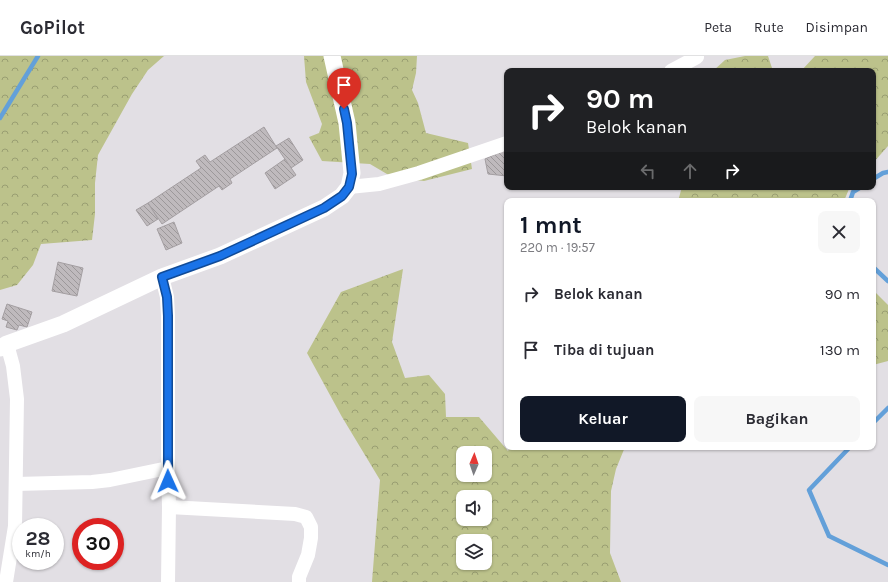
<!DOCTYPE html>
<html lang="id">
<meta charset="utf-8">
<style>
:root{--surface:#fff;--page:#f7f7f7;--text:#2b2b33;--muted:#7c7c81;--line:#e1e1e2;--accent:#111827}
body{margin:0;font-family:Karla,sans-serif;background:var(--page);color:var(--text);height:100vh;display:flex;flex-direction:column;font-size:15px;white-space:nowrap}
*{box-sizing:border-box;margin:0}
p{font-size:13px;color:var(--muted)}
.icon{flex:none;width:22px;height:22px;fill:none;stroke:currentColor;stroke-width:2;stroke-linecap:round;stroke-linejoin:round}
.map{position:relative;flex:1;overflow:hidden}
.side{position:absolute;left:504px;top:142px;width:372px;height:252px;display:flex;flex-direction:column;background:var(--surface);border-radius:8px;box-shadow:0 1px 3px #0004}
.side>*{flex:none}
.hud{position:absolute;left:504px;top:12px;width:372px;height:122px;border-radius:8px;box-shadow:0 1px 3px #0004;background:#202124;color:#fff;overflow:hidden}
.needle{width:26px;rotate:2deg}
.controls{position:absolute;left:456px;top:390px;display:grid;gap:8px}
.controls a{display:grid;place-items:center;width:36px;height:36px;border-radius:8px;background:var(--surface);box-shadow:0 1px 3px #0004;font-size:20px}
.speed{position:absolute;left:12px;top:462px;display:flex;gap:8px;font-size:20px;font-weight:700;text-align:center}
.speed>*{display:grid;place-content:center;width:52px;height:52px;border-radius:50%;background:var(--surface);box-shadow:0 1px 3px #0004;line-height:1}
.speed small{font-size:10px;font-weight:400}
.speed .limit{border:6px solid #d22;background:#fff;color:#111}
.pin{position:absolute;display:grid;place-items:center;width:34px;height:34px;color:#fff;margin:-41px -17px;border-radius:50% 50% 50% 0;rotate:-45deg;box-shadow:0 0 4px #0007}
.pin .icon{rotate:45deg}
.me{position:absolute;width:44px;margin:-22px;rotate:359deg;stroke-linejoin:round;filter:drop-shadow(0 0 3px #0008)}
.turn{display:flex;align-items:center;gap:14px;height:84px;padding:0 16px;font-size:18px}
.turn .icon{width:52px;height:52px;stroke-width:2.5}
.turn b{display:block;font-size:28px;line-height:34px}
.lanes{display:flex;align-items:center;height:38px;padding:0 16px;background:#0003;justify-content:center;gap:20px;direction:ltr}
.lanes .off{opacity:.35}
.round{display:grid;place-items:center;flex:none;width:42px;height:42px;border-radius:8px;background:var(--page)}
.summary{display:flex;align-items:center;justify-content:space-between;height:68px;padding:0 16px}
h1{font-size:24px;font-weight:700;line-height:30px;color:var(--accent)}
.cta{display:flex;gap:8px;margin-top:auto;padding:8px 16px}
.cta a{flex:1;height:46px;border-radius:8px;background:var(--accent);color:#fff;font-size:16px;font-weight:700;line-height:46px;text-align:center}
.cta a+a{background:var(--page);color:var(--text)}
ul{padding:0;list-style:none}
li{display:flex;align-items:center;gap:12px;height:56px;padding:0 16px}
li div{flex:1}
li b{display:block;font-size:15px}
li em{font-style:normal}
header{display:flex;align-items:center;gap:24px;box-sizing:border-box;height:56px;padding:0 20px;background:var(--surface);border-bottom:1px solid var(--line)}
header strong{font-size:19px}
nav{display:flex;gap:22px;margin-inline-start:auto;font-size:14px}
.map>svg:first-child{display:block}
.forest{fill:url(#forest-crowns);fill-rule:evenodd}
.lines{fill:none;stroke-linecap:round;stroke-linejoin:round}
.stream{stroke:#63a0d9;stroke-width:4.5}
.building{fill:url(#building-back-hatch);stroke:#a49fa2}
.minor{stroke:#fff;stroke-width:14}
.tertiary{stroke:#fff;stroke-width:17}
.route-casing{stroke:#114b97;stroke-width:10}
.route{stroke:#1a73e8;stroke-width:7}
</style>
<header>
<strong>GoPilot</strong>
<nav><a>Peta</a><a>Rute</a><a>Disimpan</a></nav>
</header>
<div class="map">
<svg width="888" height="526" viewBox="0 0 888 526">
<defs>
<pattern id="forest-crowns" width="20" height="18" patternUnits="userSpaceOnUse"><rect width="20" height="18" fill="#bcc28b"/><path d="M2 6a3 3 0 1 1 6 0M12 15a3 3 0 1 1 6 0" fill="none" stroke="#999e72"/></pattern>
<pattern id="building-back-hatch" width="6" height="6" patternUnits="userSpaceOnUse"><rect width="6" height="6" fill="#bfbabd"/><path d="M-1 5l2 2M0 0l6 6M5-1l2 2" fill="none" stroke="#9c989a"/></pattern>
</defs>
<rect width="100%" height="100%" fill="#e2dfe4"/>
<!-- forest -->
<g class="forest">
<path d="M0 0H164L148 14 132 38 98 99 95 127V158L92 184 41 188 33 209 17 229 0 234Z"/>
<path d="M304 0H417L416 17 412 34 418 47 426 77 468 87 472 113 424 125 392 121 370 108 322 105 309 81 319 77 322 68 306 26Z"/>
<path d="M745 0H768L773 15H713L725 4Z"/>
<path d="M815 0H888V90L873 107V15H801Z"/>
<path d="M682 131H850L849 133 844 145H678Z"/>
<path d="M403 213 392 286 405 322 429 319 445 338 446 361H479L508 395 510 391H625L616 413 611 435 610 497 621 526H372L380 424 342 361 307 297 341 236ZM463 397H485V419H463ZM463 441H485V463H463ZM463 485H485V507H463Z"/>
<path d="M873 234 888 249V305L873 309Z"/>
</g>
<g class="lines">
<!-- stream -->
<g class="stream">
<path d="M0 62 38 0"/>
<path d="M873 123 883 117 888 116"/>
<path d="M850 145 853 136 861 131"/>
<path d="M873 211 888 225"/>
<path d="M873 367 888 352"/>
<path d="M850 391 809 434 829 480 888 509"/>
</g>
</g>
<!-- building -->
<g class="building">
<path d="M264 71 277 92 230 123 232 127 222 134 219 130 162 168 148 147 201 112 196 105 205 99 210 106Z"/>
<path d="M289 82 303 104 291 112 276 90Z"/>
<path d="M507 93V120L488 118 485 103Z"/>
<path d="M285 103 296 119 275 133 265 117Z"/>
<path d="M148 147 158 163 147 170 136 154Z"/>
<path d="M174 166 182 187 166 194 157 173Z"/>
<path d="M58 206 83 212 77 240 52 235Z"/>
<path d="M7 248 32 256 27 271 19 269 17 274 6 271 8 265 2 263Z"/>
</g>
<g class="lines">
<!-- minor -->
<g class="minor">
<path d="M671 15 697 1"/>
<path d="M349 131 379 128 419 117 507 87"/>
<path d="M162 221 167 241 168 260V412L169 451 168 526"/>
<path d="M16 428 92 426 110 424 168 412"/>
<path d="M169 451 295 458 306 461 311 471V482L308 499 299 521V526"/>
<path d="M6 526 15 470 17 343 13 310 7 288"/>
</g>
<!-- tertiary -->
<path class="tertiary" d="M0 292 7 288 63 268 162 221 220 200 324 152 342 140 349 131 352 117 347 67 332 0"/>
</g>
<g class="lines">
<defs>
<path id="route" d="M168 425V260L167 241 162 221 220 200 324 152 342 140 349 131 352 118 347 67 344 53"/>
</defs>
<!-- route casing -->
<use href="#route" class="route-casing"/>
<!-- route -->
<use href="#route" class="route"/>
</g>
</svg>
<div class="controls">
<a><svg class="needle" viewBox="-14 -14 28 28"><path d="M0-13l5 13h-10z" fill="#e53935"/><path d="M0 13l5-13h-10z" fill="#7c7c81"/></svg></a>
<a><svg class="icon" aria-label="sound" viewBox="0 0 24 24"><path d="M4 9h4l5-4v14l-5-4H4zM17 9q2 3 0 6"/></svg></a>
<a><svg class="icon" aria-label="layers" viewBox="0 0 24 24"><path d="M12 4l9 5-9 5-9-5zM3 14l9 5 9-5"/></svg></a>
</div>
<div class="speed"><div>28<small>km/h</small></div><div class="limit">30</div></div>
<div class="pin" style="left:344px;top:53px;background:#d93025"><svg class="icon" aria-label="arrive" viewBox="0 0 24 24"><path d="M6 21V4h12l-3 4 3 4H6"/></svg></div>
<svg class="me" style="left:168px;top:425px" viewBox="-20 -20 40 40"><path d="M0-17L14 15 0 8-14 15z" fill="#1a73e8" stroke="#fff" stroke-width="4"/></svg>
<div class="hud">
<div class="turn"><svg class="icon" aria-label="right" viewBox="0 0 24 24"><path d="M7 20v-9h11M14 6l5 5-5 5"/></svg><div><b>90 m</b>Belok kanan</div></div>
<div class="lanes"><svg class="icon off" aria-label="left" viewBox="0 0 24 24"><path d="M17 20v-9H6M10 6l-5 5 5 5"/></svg><svg class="icon off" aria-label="ahead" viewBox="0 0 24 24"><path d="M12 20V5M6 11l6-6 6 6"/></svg><svg class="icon" aria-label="right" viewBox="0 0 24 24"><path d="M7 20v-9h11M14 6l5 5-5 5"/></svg></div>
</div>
<section class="side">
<div class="summary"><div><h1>1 mnt</h1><p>220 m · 19:57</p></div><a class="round"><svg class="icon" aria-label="close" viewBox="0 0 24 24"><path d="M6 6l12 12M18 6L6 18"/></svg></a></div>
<ul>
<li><svg class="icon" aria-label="right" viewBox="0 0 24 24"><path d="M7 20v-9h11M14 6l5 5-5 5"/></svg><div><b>Belok kanan</b></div><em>90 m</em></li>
<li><svg class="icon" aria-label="arrive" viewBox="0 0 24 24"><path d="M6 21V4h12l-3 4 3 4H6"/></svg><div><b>Tiba di tujuan</b></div><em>130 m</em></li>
</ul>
<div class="cta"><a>Keluar</a><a>Bagikan</a></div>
</section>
</div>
